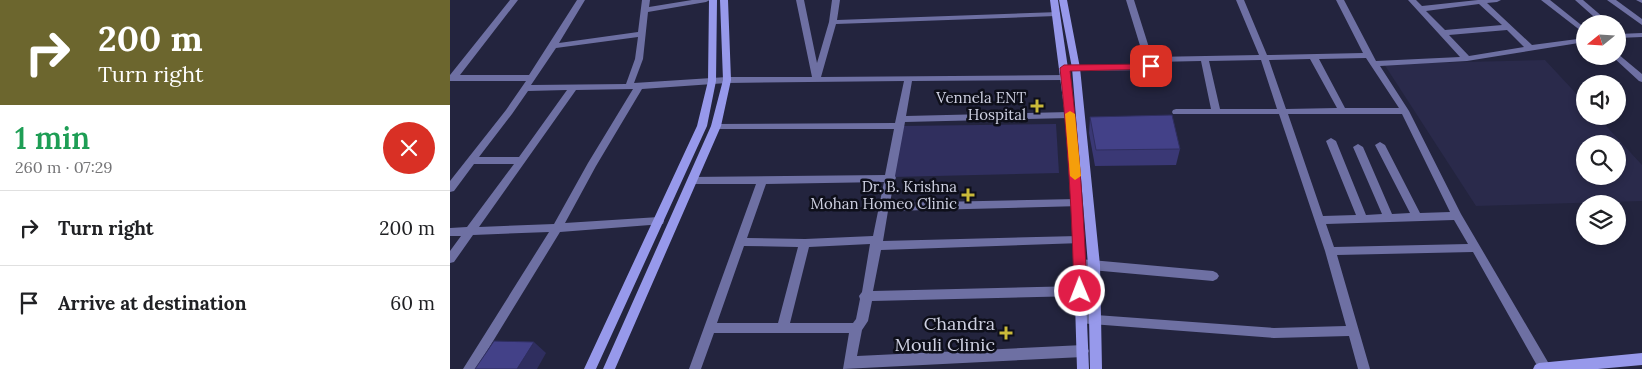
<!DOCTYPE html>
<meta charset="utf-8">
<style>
:root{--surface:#fff;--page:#f2f2f2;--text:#202124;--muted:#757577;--line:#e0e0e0}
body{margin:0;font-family:Lora,serif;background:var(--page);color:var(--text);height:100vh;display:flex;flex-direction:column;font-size:19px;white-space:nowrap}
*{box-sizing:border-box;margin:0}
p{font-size:16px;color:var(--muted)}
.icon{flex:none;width:28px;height:28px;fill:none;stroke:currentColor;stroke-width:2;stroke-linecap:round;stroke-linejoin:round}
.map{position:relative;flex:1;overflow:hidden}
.drawer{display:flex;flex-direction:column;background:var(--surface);width:450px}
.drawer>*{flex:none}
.top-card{background:#6c662e;color:#fff;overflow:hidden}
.needle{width:32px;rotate:252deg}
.buttons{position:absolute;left:1126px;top:15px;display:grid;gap:10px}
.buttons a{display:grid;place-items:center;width:50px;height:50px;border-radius:50%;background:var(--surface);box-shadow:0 2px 8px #0003;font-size:25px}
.pin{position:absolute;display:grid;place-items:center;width:42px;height:42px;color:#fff;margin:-21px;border-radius:10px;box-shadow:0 2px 8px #0006}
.me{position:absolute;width:55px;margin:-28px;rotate:359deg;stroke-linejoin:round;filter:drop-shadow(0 0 4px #0008)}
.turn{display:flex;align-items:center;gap:18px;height:105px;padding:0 15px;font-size:22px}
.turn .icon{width:65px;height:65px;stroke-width:2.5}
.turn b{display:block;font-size:35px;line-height:42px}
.round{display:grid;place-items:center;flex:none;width:52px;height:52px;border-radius:26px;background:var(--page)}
.overview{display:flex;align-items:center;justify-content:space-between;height:85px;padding:0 15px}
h1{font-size:30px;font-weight:600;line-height:38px;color:#1e9e55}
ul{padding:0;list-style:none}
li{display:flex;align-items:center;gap:15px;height:75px;padding:0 15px;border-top:1px solid var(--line)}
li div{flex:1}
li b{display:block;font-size:19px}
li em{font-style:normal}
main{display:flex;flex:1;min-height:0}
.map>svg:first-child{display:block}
.built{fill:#2a2a4b;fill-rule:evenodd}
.green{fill:#302f5e}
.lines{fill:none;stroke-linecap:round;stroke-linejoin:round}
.street{fill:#6e70a3;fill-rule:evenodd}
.secondary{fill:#9799eb;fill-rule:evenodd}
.wall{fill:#3a3875}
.shaded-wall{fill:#2f2e5f}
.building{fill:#434188;stroke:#2f2e5f}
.route{fill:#e11d48;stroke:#92132f}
.slow{fill:#f59e0b}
.poi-dot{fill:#caba3a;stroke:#0e0f1a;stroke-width:2}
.labels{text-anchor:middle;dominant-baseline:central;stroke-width:5;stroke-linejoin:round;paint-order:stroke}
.poi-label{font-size:15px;fill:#cfd1e2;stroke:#0e0f1a;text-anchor:end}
.near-poi-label{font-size:18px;fill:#cfd1e2;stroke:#0e0f1a;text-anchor:end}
</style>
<main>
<section class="drawer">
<div class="top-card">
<div class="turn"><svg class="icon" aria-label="right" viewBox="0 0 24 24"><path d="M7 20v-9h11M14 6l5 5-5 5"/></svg><div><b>200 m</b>Turn right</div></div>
</div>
<div class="overview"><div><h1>1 min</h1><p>260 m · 07:29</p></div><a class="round" style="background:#d93025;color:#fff"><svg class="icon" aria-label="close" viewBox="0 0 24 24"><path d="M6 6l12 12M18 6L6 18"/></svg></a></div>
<ul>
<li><svg class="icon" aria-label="right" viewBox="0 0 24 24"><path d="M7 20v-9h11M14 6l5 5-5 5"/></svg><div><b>Turn right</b></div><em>200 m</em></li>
<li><svg class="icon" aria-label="arrive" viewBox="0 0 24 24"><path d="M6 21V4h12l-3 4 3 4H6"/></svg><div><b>Arrive at destination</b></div><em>60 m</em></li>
</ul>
</section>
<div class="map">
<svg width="1192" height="369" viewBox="0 0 1192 369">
<rect width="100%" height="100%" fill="#23243e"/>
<!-- built -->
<path class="built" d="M1095 60 1135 103V116H1147L1192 165V201L1026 206 934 64ZM1135 144H1168V176H1135Z"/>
<!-- green -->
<path class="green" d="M606 124 609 173 443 177 452 126Z"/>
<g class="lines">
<!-- street -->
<g class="street">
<path d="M60 0H68L10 75H79L127 0H135L109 43 188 32 192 0H200L199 7 242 0H260L256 2 198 12 193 59 184 83 277 77H362L346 0H354L367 63 379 22 382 0H390L387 20 609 12 610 14 606 16 386 24 371 77 618 75 619 77 615 80 462 81 456 116 620 112 625 115 620 118 455 122 445 176 446 178 444 181 440 203 627 199 631 200 632 203 631 206 438 211 433 241 628 236 632 237 633 240 632 243 431 250 423 291 630 286 634 288 636 291 634 294 630 296 422 301 418 321 412 330 407 356 633 345 637 347 639 351 637 355 633 357 393 369 399 333H264L251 369H239L306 184H243L238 180 239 177 435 175 444 129H266L261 126 263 124 445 123 454 81 277 83 192 89 146 166 115 223 209 217 213 218 214 221 213 224 110 232 26 369H13L99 232 23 235 4 262 0 263V251L11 236H0V228L17 227 64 164H24L4 191 0 192V181L56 110 76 81H0V75ZM188 37 185 59 176 84 81 85 106 48ZM183 89 138 163 104 224 29 227 126 90ZM117 90 69 157H29L62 114 78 91ZM434 182 423 236 355 239 297 238 316 184ZM420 244 412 292 409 296 410 299 406 319 403 323H340L359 247ZM294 246 348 247 328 323H267Z"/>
<path d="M676 0H684L702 57 809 55 786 0H794L817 55 913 53 886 0H894L926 61 1010 57 958 0H966L972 6 1028 0H1051L1047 2 1037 3 1082 45 1135 38V42L1017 61 930 66 959 111 1011 214 1102 369H1089L1023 252 887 255 920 369H908L899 336 824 338 628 323 626 319 628 315 632 314 824 328 896 326 875 251 829 114H723L722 112 723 110 726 109H761L751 61 704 62 705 67 701 70 614 71 610 68 614 65H696ZM1029 4 1052 25 995 30 976 11ZM1057 30 1074 47 1019 56 999 35ZM916 58 949 108H895L869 59ZM860 59 887 108 836 109 819 60ZM811 60 827 109H770L759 61ZM838 114H952L1000 212 970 213 935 145 930 142 925 145 960 213 942 214 913 147 908 144 903 147 932 214 916 215 886 141 881 138 876 141 906 215 873 216ZM1004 220 1018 244 884 247 876 224Z"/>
<path d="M1091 0H1100L1135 28V34Z"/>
<path d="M1125 0H1133L1161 24H1152Z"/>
<path d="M1157 0H1166L1192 19V25Z"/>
<path d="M1186 0H1192V3Z"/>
<path d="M1192 33V37L1168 38V34Z"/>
<path d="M1168 54 1192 74V82L1189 81 1164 58 1163 56H1168Z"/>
<path d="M630 259 763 271 767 273 769 276 767 279 763 281 630 269 626 267 624 264 626 261Z"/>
</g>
<!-- secondary -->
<g class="secondary">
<path d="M259 0H267L266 81 257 126 146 369H134L247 126 258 81Z"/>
<path d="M270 0H278L281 80 271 126 165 369H153L261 126 273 80Z"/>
<path d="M600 0H608L626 123 632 203 639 369H627L622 203 616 123Z"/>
<path d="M609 0H617L630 68 650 265 652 369H640L638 265 622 68Z"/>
<path d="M1192 353V365L1148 369H1083L1085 365 1089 363Z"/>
</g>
</g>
<!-- wall -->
<path class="wall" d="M640 117 730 149 726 165 645 166 639 133Z"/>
<!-- shaded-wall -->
<path class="shaded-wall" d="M84 342 96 353 87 369H67Z"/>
<!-- building -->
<g class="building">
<path d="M722 115 730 149 646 150 640 117Z"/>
<path d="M44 341 84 342 67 369H25Z"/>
</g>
<!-- route -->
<path class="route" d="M701 64 706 66 704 69 620 71C629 144 634 217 637 291L635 295 630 297 626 295 624 291C622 216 618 142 610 68L614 65Z"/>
<!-- slow -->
<path class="slow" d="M620 111 625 114 631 176 625 180 620 176 615 114Z"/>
<!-- markers -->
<g class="poi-dot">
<path d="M584.5 98.5h5v5h5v5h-5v5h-5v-5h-5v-5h5z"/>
<path d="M515.5 187.5h5v5h5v5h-5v5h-5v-5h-5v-5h5z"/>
<path d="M553.5 325.5h5v5h5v5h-5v5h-5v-5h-5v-5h5z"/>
</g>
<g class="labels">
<!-- poi labels -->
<g class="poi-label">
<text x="576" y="97">Vennela ENT<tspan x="576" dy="17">Hospital</tspan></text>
<text x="507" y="186">Dr. B. Krishna<tspan x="507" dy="17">Mohan Homeo Clinic</tspan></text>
</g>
<!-- near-poi labels -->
<g class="near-poi-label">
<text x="545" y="323">Chandra<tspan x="545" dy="21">Mouli Clinic</tspan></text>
</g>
</g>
</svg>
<div class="buttons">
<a><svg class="needle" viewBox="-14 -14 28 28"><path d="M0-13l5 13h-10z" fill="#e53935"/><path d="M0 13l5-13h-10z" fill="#757577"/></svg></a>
<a><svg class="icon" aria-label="sound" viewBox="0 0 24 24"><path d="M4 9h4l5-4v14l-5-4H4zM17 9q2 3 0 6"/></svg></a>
<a><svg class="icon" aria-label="search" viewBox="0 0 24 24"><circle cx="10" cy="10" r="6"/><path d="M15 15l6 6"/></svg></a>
<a><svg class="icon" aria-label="layers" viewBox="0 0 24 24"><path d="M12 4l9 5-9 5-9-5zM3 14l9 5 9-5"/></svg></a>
</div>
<div class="pin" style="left:701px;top:66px;background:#d93025"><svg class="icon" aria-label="arrive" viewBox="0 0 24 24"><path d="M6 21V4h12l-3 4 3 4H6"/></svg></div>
<svg class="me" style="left:630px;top:291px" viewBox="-20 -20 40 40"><circle r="17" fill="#e11d48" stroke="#fff" stroke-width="3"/><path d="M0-11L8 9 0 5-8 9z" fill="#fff"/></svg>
</div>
</main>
